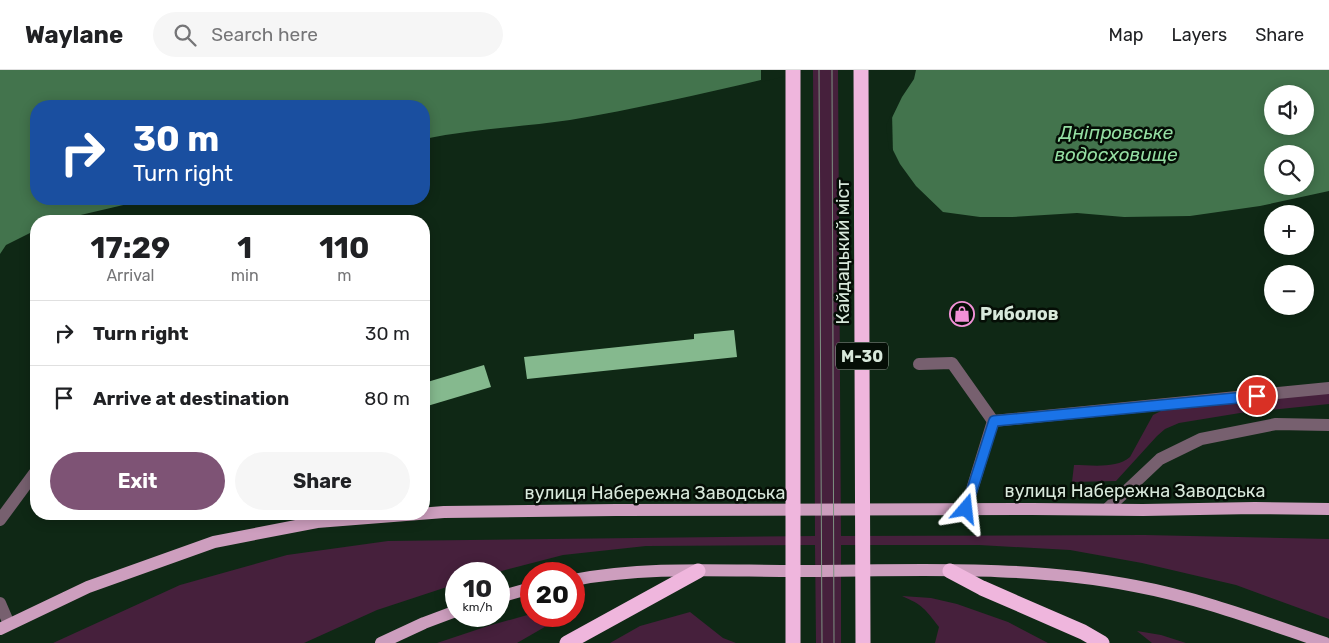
<!DOCTYPE html>
<meta charset="utf-8">
<style>
:root{--surface:#fff;--page:#f6f6f6;--text:#202124;--muted:#757577;--line:#e0e0e0;--accent:#7e5375}
body{margin:0;font-family:Rubik,sans-serif;background:var(--page);color:var(--text);height:100vh;display:flex;flex-direction:column;font-size:19px;white-space:nowrap}
*{box-sizing:border-box;margin:0}
p{font-size:16px;color:var(--muted)}
.icon{flex:none;width:28px;height:28px;fill:none;stroke:currentColor;stroke-width:2;stroke-linecap:round;stroke-linejoin:round}
.map{position:relative;flex:1;overflow:hidden}
.side{position:absolute;left:30px;top:145px;width:400px;height:305px;display:flex;flex-direction:column;background:var(--surface);border-radius:20px;box-shadow:0 2px 12px #0003}
.side>*{flex:none}
.guide{position:absolute;left:30px;top:30px;width:400px;height:105px;border-radius:20px;box-shadow:0 2px 12px #0003;background:#1a4fa0;color:#fff;overflow:hidden}
.controls{position:absolute;left:1264px;top:15px;display:grid;gap:10px}
.controls a{display:grid;place-items:center;width:50px;height:50px;border-radius:50%;background:var(--surface);box-shadow:0 2px 12px #0003;font-size:25px}
.speed{position:absolute;left:445px;top:492px;display:flex;gap:10px;font-size:25px;font-weight:700;text-align:center}
.speed>*{display:grid;place-content:center;width:65px;height:65px;border-radius:50%;background:var(--surface);box-shadow:0 2px 12px #0003;line-height:1}
.speed small{font-size:12px;font-weight:400}
.speed .limit{border:8px solid #d22;background:#fff;color:#111}
.pin{position:absolute;display:grid;place-items:center;width:42px;height:42px;color:#fff;margin:-21px;border:2px solid #fff;border-radius:50%;box-shadow:0 1px 5px #0007}
.me{position:absolute;width:55px;margin:-28px;rotate:17deg;stroke-linejoin:round;filter:drop-shadow(0 0 4px #0008)}
.turn{display:flex;align-items:center;gap:18px;height:105px;padding:0 20px;font-size:22px}
.turn .icon{width:65px;height:65px;stroke-width:2.5}
.turn b{display:block;font-size:35px;line-height:42px}
.eta{display:flex;justify-content:space-evenly;align-items:center;height:85px;text-align:center}
.eta b{font-size:30px;font-weight:700;line-height:35px}
.action{display:flex;gap:10px;margin-top:auto;padding:10px 20px}
.action a{flex:1;height:58px;border-radius:30px;background:var(--accent);color:#fff;font-size:20px;font-weight:700;line-height:58px;text-align:center}
.action a+a{background:var(--page);color:var(--text)}
ul{padding:0;list-style:none}
li{display:flex;align-items:center;gap:15px;height:65px;padding:0 20px;border-top:1px solid var(--line)}
li div{flex:1}
li b{display:block;font-size:19px}
li em{font-style:normal}
header{display:flex;align-items:center;gap:30px;box-sizing:border-box;height:70px;padding:0 25px;background:var(--surface);border-bottom:1px solid var(--line)}
header strong{font-size:24px}
nav{display:flex;gap:28px;margin-inline-start:auto;font-size:18px}
.search{width:350px;height:45px;background:var(--page);display:flex;align-items:center;gap:12px;box-sizing:border-box;padding:0 18px;border-radius:28px;color:var(--muted);font-size:19px}
.map>svg:first-child{display:block}
.green{fill:#46203c}
.water{fill:#43744d;fill-rule:evenodd}
.pier{fill:#0f2815}
.building{fill:#85b98e}
.lines{fill:none;stroke-linecap:round;stroke-linejoin:round}
.lane{stroke:#77606f;stroke-width:12}
.primary{stroke:#cd9ebe;stroke-width:12}
.highway{stroke:#efb6dd;stroke-width:15}
.tram{stroke:#7e9282;stroke-width:1}
.route-casing{stroke:#114b97;stroke-width:12}
.route{stroke:#1a73e8;stroke-width:9}
.labels{text-anchor:middle;dominant-baseline:central;stroke-width:5;stroke-linejoin:round;paint-order:stroke}
.shield{fill:#050e06;stroke:#99a79b;stroke-width:1}
.shield-label{font-size:16px;font-weight:bold;fill:#d8e8db}
.street-label{font-size:18px;fill:#d8e8db;stroke:#050e06}
.poi-label{font-size:18px;font-weight:bold;fill:#d8e8db;stroke:#050e06;text-anchor:start}
.water-label{font-size:19px;font-style:italic;fill:#94dea2;stroke:#050e06}
</style>
<header>
<strong>Waylane</strong>
<div class="search"><svg class="icon" aria-label="search" viewBox="0 0 24 24"><circle cx="10" cy="10" r="6"/><path d="M15 15l6 6"/></svg>Search here</div>
<nav><a>Map</a><a>Layers</a><a>Share</a></nav>
</header>
<div class="map">
<svg width="1329" height="573" viewBox="0 0 1329 573">
<rect width="100%" height="100%" fill="#0f2815"/>
<!-- green -->
<g class="green">
<path d="M813 0H838L841 466 1144 465 1329 469V549L1236 515 1142 493 1070 480 979 475H841V573H816L815 475 646 476 563 485 490 504H456V514L377 540 304 573H53L180 515 287 485 388 471 815 466Z"/>
<path d="M1329 322V334L1240 343 1179 353 1165 359 1157 366 1116 411 1072 412 1074 395C1091 395 1116 399 1130 387L1153 345 1161 341Z"/>
<path d="M902 526 931 528 957 534 1008 552 1048 573H935L939 557C925 539 923 535 902 526Z"/>
<path d="M690 542 723 568 736 573H610L640 556Z"/>
<path d="M531 544V546L562 547 517 573H437L488 556Z"/>
<path d="M1137 561 1161 565 1186 573H1152Z"/>
</g>
<!-- water -->
<g class="water">
<path d="M0 0H804C726 18 648 37 570 50 522 57 472 59 424 69V36H36V129H149L55 151H36V160L6 175 0 184Z"/>
<path d="M916 0H1329V121L1260 136 1190 146 1124 147 1077 143 1012 147H980L943 142 916 116 900 94 892 78 888 56 902 27 914 9ZM1272 24H1305V56H1272ZM1272 84H1305V116H1272Z"/>
</g>
<!-- pier -->
<g class="pier">
<path d="M761 0H806L804 2 761 12Z"/>
<path d="M892 42 893 85 889 79 886 56Z"/>
</g>
<!-- building -->
<g class="building">
<path d="M734 260 737 287 527 309 524 287 694 269V264Z"/>
<path d="M484 295 491 317 424 337V313Z"/>
</g>
<g class="lines">
<!-- lane -->
<g class="lane">
<path d="M919 294 952 293 993 351"/>
<path d="M966 439 993 351 1329 318"/>
<path d="M1107 439 1160 389 1201 369 1276 354 1329 355"/>
<path d="M0 450 36 401"/>
<path d="M0 533 9 554"/>
</g>
<!-- primary -->
<g class="primary">
<path d="M574 510C646 496 722 501 795 501 907 501 1024 494 1135 516 1200 528 1263 552 1325 573"/>
<path d="M499 527 531 518"/>
<path d="M0 559 88 517 214 472 317 452 444 442 616 440 1032 439 1143 440 1255 438 1329 439"/>
<path d="M381 573 424 553 456 541"/>
</g>
<!-- highway -->
<g class="highway">
<path d="M793 0V573"/>
<path d="M861 0 863 573"/>
<path d="M950 501 982 518 1083 562 1102 573"/>
<path d="M567 573 698 501"/>
</g>
<!-- tram -->
<g class="tram">
<path d="M819 0 822 573"/>
<path d="M832 0 834 573"/>
</g>
</g>
<g class="lines">
<defs>
<path id="route" d="M966 439 994 351 1257 326"/>
</defs>
<!-- route casing -->
<use href="#route" class="route-casing"/>
<!-- route -->
<use href="#route" class="route"/>
</g>
<!-- icons -->
<defs>
<symbol id="shop-ring" viewBox="-11 -11 22 22"><circle r="9.5" fill="#050e06" stroke="#f291d7" stroke-width="1.5"/><path d="M-5-2.5h2.3a2.7 3.5 0 0 1 5.4 0H5L5.5 6h-11ZM-1.5-2.5h3a1.5 2.3 0 0 0-3 0Z" fill="#f291d7"/></symbol>
</defs>
<g fill-rule="evenodd">
<use href="#shop-ring" x="948" y="230" width="28" height="28"/>
</g>
<g class="labels">
<!-- shield labels -->
<rect class="shield" x="836" y="272.5" width="52" height="27" rx="4"/>
<g class="shield-label">
<text x="862" y="286">М-30</text>
</g>
<!-- street labels -->
<g class="street-label">
<text transform="translate(843 182) rotate(-90)">Кайдацький міст</text>
<text x="1135" y="421">вулиця Набережна Заводська</text>
<text x="655" y="423">вулиця Набережна Заводська</text>
</g>
<!-- poi labels -->
<g class="poi-label">
<text x="980" y="244">Риболов</text>
</g>
<!-- water labels -->
<g class="water-label">
<text x="1116" y="62">Дніпровське<tspan x="1116" dy="22">водосховище</tspan></text>
</g>
</g>
</svg>
<div class="controls">
<a><svg class="icon" aria-label="sound" viewBox="0 0 24 24"><path d="M4 9h4l5-4v14l-5-4H4zM17 9q2 3 0 6"/></svg></a>
<a><svg class="icon" aria-label="search" viewBox="0 0 24 24"><circle cx="10" cy="10" r="6"/><path d="M15 15l6 6"/></svg></a>
<a>+</a>
<a>−</a>
</div>
<div class="speed"><div>10<small>km/h</small></div><div class="limit">20</div></div>
<div class="pin" style="left:1257px;top:326px;background:#d93025"><svg class="icon" aria-label="arrive" viewBox="0 0 24 24"><path d="M6 21V4h12l-3 4 3 4H6"/></svg></div>
<svg class="me" style="left:966px;top:439px" viewBox="-20 -20 40 40"><path d="M0-17L14 15 0 8-14 15z" fill="#1a73e8" stroke="#fff" stroke-width="4"/></svg>
<div class="guide">
<div class="turn"><svg class="icon" aria-label="right" viewBox="0 0 24 24"><path d="M7 20v-9h11M14 6l5 5-5 5"/></svg><div><b>30 m</b>Turn right</div></div>
</div>
<section class="side">
<div class="eta">
<div><b>17:29</b><p>Arrival</p></div>
<div><b>1</b><p>min</p></div>
<div><b>110</b><p>m</p></div>
</div>
<ul>
<li><svg class="icon" aria-label="right" viewBox="0 0 24 24"><path d="M7 20v-9h11M14 6l5 5-5 5"/></svg><div><b>Turn right</b></div><em>30 m</em></li>
<li><svg class="icon" aria-label="arrive" viewBox="0 0 24 24"><path d="M6 21V4h12l-3 4 3 4H6"/></svg><div><b>Arrive at destination</b></div><em>80 m</em></li>
</ul>
<div class="action"><a>Exit</a><a>Share</a></div>
</section>
</div>
